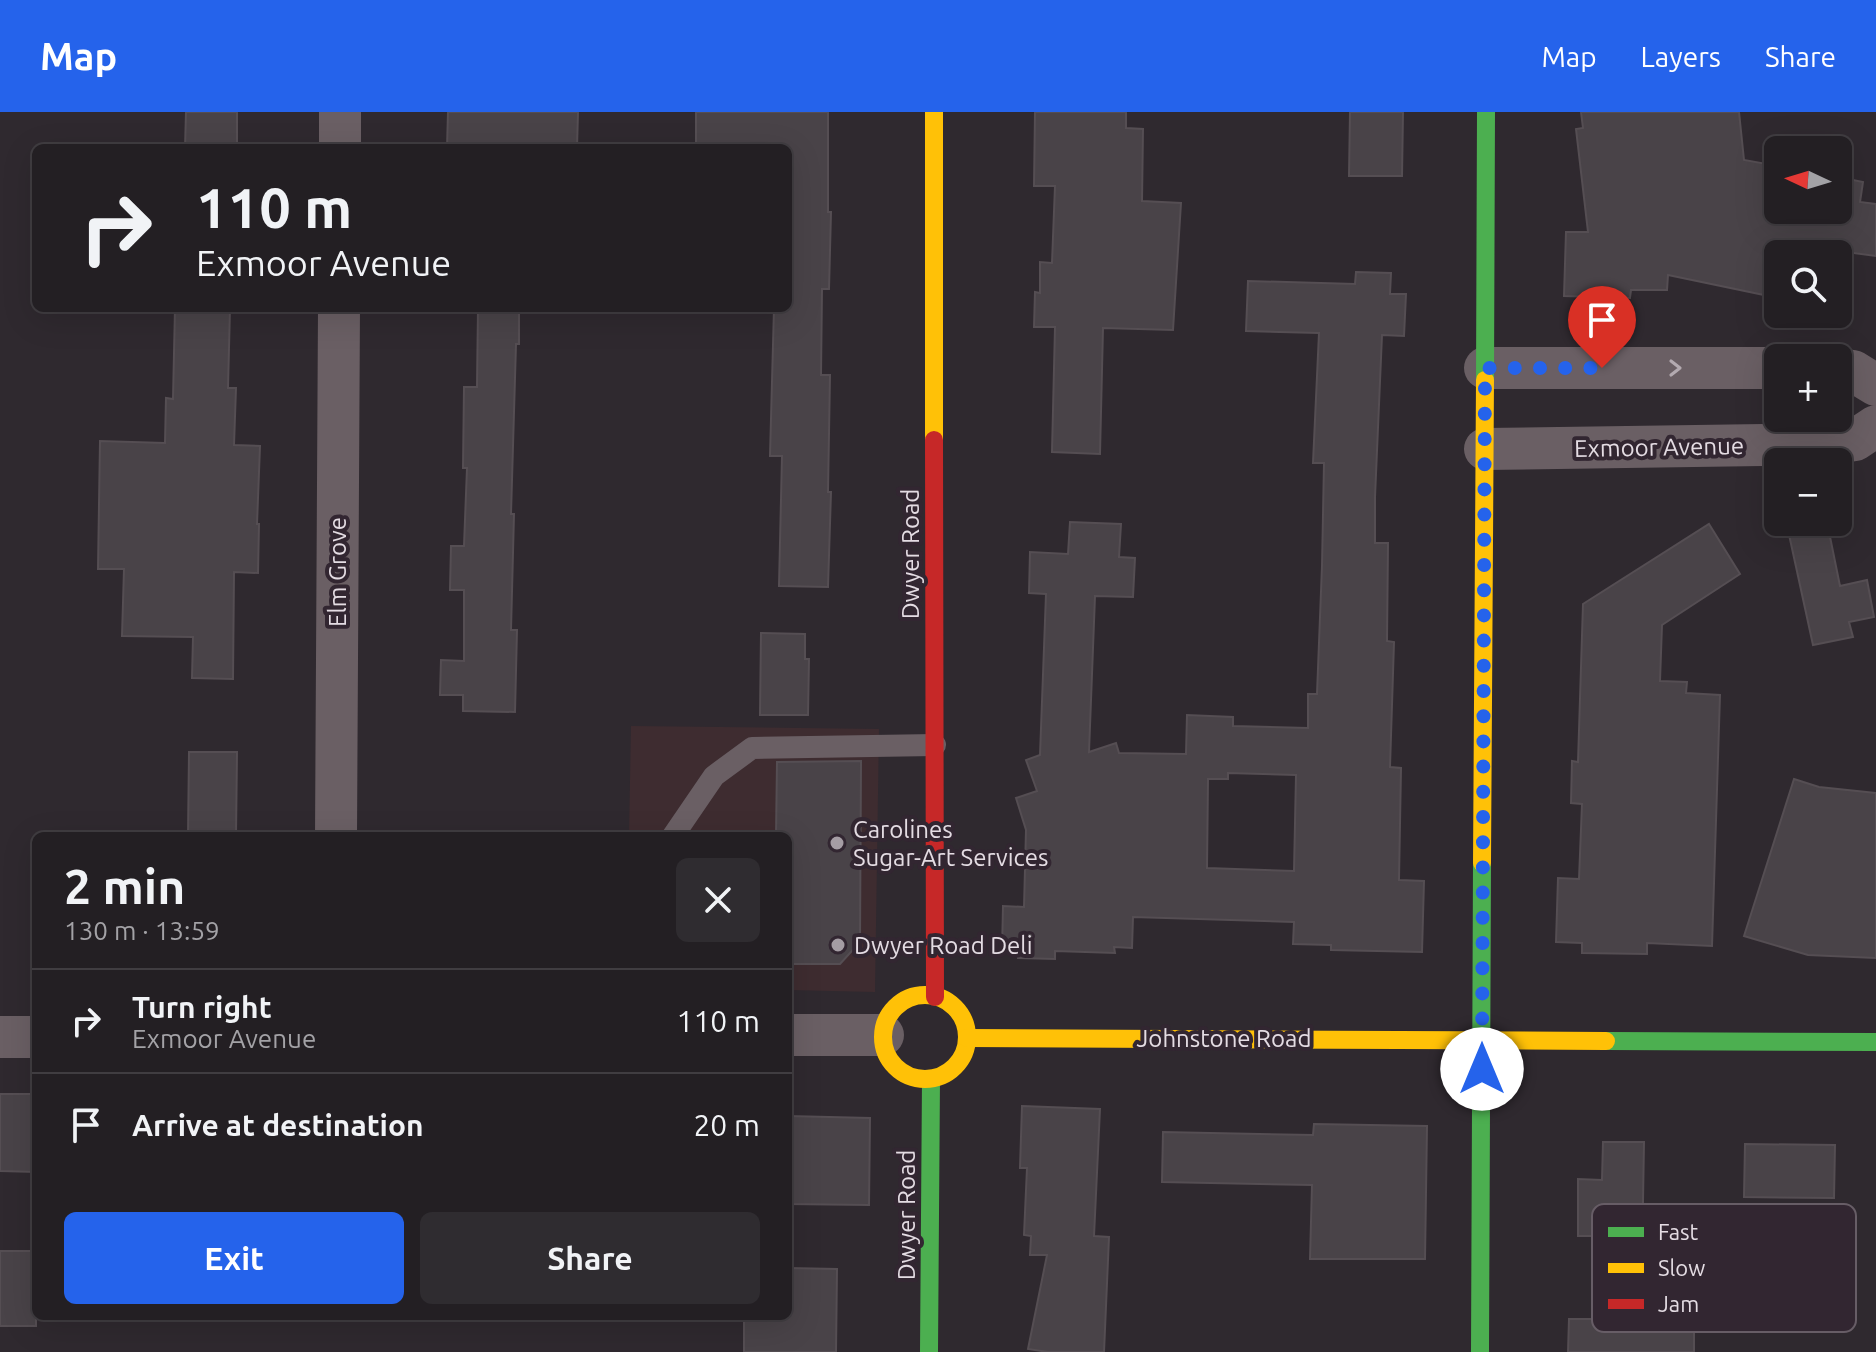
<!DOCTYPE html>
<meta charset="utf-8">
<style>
:root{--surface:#231f23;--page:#2f2c30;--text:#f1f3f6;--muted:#a3a2a6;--line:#403d41;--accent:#2563eb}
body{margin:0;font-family:Ubuntu,sans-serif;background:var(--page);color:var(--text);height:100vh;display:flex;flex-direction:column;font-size:30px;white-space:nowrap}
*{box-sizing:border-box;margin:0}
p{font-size:26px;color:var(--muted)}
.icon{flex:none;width:44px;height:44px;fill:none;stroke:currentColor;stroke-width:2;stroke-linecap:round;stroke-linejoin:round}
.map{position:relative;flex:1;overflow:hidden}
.panel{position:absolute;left:32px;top:720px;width:760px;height:488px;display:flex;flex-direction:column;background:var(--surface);border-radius:12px;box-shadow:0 8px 32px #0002,0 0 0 2px var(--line)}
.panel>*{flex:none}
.hud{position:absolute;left:32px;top:32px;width:760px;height:168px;border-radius:12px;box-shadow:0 8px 32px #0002,0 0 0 2px var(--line);background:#231f23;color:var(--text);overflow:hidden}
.needle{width:52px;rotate:274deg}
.tools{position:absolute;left:1764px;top:24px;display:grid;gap:16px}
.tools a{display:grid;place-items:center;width:88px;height:88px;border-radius:12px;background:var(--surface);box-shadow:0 8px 32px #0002,0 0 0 2px var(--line);font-size:40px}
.pin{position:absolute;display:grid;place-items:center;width:68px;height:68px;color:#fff;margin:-82px -34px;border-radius:50% 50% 50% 0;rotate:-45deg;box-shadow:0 0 8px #0007}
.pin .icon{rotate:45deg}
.me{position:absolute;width:88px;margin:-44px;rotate:0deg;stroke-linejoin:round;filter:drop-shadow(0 0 6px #0008)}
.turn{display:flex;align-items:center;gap:28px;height:168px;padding:0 32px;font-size:36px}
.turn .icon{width:104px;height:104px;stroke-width:2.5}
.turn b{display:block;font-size:56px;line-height:68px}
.round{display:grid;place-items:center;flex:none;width:84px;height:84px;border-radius:12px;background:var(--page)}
.summary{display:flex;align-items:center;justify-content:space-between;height:136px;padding:0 32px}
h1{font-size:48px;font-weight:700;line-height:60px}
.button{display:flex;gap:16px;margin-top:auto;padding:16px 32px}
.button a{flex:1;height:92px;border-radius:12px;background:var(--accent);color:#fff;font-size:32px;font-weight:700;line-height:92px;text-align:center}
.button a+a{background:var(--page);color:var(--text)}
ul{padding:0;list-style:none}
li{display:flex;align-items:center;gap:24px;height:104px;padding:0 32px;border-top:2px solid var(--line)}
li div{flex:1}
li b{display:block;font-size:30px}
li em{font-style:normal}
header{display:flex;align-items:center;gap:48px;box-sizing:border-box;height:112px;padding:0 40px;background:var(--accent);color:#fff}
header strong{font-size:38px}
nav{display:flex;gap:44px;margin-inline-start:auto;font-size:28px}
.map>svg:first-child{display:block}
.commercial{fill:#3e2c30}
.building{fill:#494348;stroke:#554e53;stroke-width:2;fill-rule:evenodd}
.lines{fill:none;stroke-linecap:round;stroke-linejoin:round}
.lane{stroke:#6a5f64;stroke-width:22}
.street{stroke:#6a5f64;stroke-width:42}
.fast{stroke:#4caf50;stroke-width:18}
.slow{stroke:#ffc107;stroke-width:18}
.jam{stroke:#c62828;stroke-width:18}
.oneway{stroke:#b3aab0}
.route{stroke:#2563eb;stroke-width:14;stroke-dasharray:0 25.2}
.poi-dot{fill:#a59da4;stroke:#322631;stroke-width:3}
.labels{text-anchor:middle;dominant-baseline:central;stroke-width:8;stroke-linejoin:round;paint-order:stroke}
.street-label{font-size:24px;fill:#e4dce3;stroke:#322631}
.poi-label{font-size:24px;fill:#e4dce3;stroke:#322631;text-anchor:start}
.key{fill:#322631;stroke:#675d66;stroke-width:2}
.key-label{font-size:22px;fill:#e4dce3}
</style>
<header>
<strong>Map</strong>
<nav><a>Map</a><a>Layers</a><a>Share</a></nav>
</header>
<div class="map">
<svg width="1876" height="1240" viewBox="0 0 1876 1240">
<rect width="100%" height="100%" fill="#2f292f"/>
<!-- commercial -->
<path class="commercial" d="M631 614 879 617 875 880 788 878V724H629Z"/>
<!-- building -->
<g class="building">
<path d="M186 0H237V36H185Z"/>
<path d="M448 0H578L577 36H447Z"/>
<path d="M696 0H828V100H831L829 177H822L821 263H830L828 380H831L828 475 779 474 782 344H770L774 196H788V36H696Z"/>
<path d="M1035 0H1126V16L1143 17 1142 89 1181 91 1173 218 1103 216 1100 342 1052 340 1055 215H1034L1035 180 1040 181V150L1052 151 1055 74H1034Z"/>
<path d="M1350 0H1403L1402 64H1349Z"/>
<path d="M1581 0H1739L1744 48 1778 54V98H1838V65L1863 70 1860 90 1876 92V144L1839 139 1838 142H1771L1764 183 1668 163 1667 178H1631L1630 186 1564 184 1566 120H1588L1576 17 1583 16Z"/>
<path d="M1356 160 1391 161 1390 182H1406L1404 224 1382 223 1375 385V431H1388L1387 529 1394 530 1390 655 1401 656 1399 768 1424 769 1422 840 1331 838V833L1293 832 1294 810 1133 805 1132 836 1114 835 1115 841 1055 839V847L1018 846 1017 840 1002 839 1003 794 1024 795 1026 718 1016 686 1037 679 1026 648 1040 643 1046 482 1029 481 1030 440 1068 442 1070 410 1121 412 1119 445 1135 446 1133 485 1095 484 1089 640 1116 631 1119 641 1186 642 1187 603 1233 605V614L1308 616V582H1317L1322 454 1324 351H1313L1319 221 1246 219 1248 169 1355 172ZM1228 661 1296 663 1294 759 1207 756 1208 667H1228Z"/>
<path d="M175 196H230L228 276H236L234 333 260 334 257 412H259L258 461 234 460 233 567 192 566 193 525 122 524 124 457H98L100 329 165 331 166 286 173 287Z"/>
<path d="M478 196H519V232H516L511 402H514L511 518H517L515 600 463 599V583H440L441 548 464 549V478H450L451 434H464L467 356H463L464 275H477Z"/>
<path d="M1827 410 1840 474 1867 468 1874 505 1849 510 1853 525 1813 533 1788 418Z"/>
<path d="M1709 412 1740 462 1662 513 1660 569 1687 570 1686 581 1720 583 1712 834 1647 831V842L1582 841V831L1556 830 1558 766 1579 767 1582 692 1571 691 1572 649 1578 650 1583 492Z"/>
<path d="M761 521 805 522V547H809L808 603H760Z"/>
<path d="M189 640H237L236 724H188Z"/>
<path d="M861 649 860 830 840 852H788V724H776L777 650Z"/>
<path d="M1794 667 1819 675 1876 681V846L1808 843 1744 824Z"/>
<path d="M0 982H36V1060L0 1059Z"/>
<path d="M1022 994 1100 997 1094 1124 1109 1125 1104 1240H1048L1028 1237 1047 1143H1030L1031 1124 1024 1123 1027 1056H1020Z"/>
<path d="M788 1004 870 1006 869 1093 788 1092Z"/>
<path d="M1314 1012 1427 1014 1425 1147H1310L1312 1073 1162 1070 1163 1020 1313 1023Z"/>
<path d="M1603 1030H1644L1641 1208 1694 1209V1240H1568L1569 1207H1601L1602 1124H1578V1067L1602 1068Z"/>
<path d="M1745 1032 1835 1033 1834 1086 1744 1085Z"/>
<rect x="0" y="1139" width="36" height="75"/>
<path d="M788 1156 837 1157 836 1240H744V1204H788Z"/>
</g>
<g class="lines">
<!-- lane -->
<path class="lane" d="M673 724 714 664 752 636 935 633"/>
<!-- street -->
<g class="street">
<path d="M340 36V0"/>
<path d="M1485 256H1778"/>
<path d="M1838 257 1853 259 1876 273"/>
<path d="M1485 337 1829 332 1855 328 1876 314"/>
<path d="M336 724 339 196"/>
<path d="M788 923H883"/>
<path d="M0 925H36"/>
</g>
<!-- fast -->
<g class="fast">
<path d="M1485 268 1486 0"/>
<path d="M1606 929 1876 930"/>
<path d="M929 1240 931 967"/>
<path d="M1480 1240 1482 751"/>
</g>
<!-- slow -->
<g class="slow">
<path d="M934 0V328"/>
<path d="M1482 751 1485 268"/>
<circle cx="925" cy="925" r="42"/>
<path d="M967 926 1606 929"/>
</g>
<!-- jam -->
<path class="jam" d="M934 328 935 885"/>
</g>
<!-- one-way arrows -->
<defs><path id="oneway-chevron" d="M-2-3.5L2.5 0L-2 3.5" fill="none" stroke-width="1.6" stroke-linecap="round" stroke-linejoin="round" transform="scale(2)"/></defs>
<use class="oneway" href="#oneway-chevron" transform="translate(1675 256)"/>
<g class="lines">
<!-- route -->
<path class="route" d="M1482 957 1485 256H1602"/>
</g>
<!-- markers -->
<g class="poi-dot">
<circle cx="837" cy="731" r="8"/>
<circle cx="838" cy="833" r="8"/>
</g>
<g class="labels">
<!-- street labels -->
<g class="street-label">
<text transform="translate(1659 335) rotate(-1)">Exmoor Avenue</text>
<text transform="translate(910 442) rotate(-90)">Dwyer Road</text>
<text transform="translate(337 460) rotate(-90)">Elm Grove</text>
<text x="1224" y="926">Johnstone Road</text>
<text transform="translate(906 1103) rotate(-90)">Dwyer Road</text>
</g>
<!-- poi labels -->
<g class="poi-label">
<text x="853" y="717">Carolines<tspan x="853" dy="28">Sugar-Art Services</tspan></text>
<text x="854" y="833">Dwyer Road Deli</text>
</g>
</g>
<!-- legend -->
<rect x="1592" y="1092" width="264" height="128" rx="12" class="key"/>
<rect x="1608" y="1115" width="36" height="10" fill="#4caf50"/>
<rect x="1608" y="1151" width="36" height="10" fill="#ffc107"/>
<rect x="1608" y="1187" width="36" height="10" fill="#c62828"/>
<g class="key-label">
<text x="1658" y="1128">Fast</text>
<text x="1658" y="1164">Slow</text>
<text x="1658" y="1200">Jam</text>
</g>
</svg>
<div class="tools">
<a><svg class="needle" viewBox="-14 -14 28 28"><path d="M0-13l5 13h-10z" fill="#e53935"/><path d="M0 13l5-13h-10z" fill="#a3a2a6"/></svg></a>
<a><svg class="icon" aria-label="search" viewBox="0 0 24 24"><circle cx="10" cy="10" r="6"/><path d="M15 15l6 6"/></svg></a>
<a>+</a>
<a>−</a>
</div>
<div class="pin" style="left:1602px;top:256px;background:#d93025"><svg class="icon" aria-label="arrive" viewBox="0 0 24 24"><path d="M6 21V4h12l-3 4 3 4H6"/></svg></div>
<svg class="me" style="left:1482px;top:957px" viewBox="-20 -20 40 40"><circle r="19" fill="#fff"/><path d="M0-13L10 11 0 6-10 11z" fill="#2563eb"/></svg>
<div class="hud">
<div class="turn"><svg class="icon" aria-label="right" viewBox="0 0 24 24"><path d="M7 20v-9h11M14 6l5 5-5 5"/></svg><div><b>110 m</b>Exmoor Avenue</div></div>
</div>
<section class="panel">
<div class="summary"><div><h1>2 min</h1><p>130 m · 13:59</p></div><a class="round"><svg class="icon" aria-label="close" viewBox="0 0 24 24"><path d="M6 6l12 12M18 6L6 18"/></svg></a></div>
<ul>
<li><svg class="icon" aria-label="right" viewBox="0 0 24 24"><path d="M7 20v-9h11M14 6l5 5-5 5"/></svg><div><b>Turn right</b><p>Exmoor Avenue</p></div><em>110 m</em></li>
<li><svg class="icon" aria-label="arrive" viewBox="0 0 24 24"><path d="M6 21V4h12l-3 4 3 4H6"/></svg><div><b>Arrive at destination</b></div><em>20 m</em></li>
</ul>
<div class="button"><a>Exit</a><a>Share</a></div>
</section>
</div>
